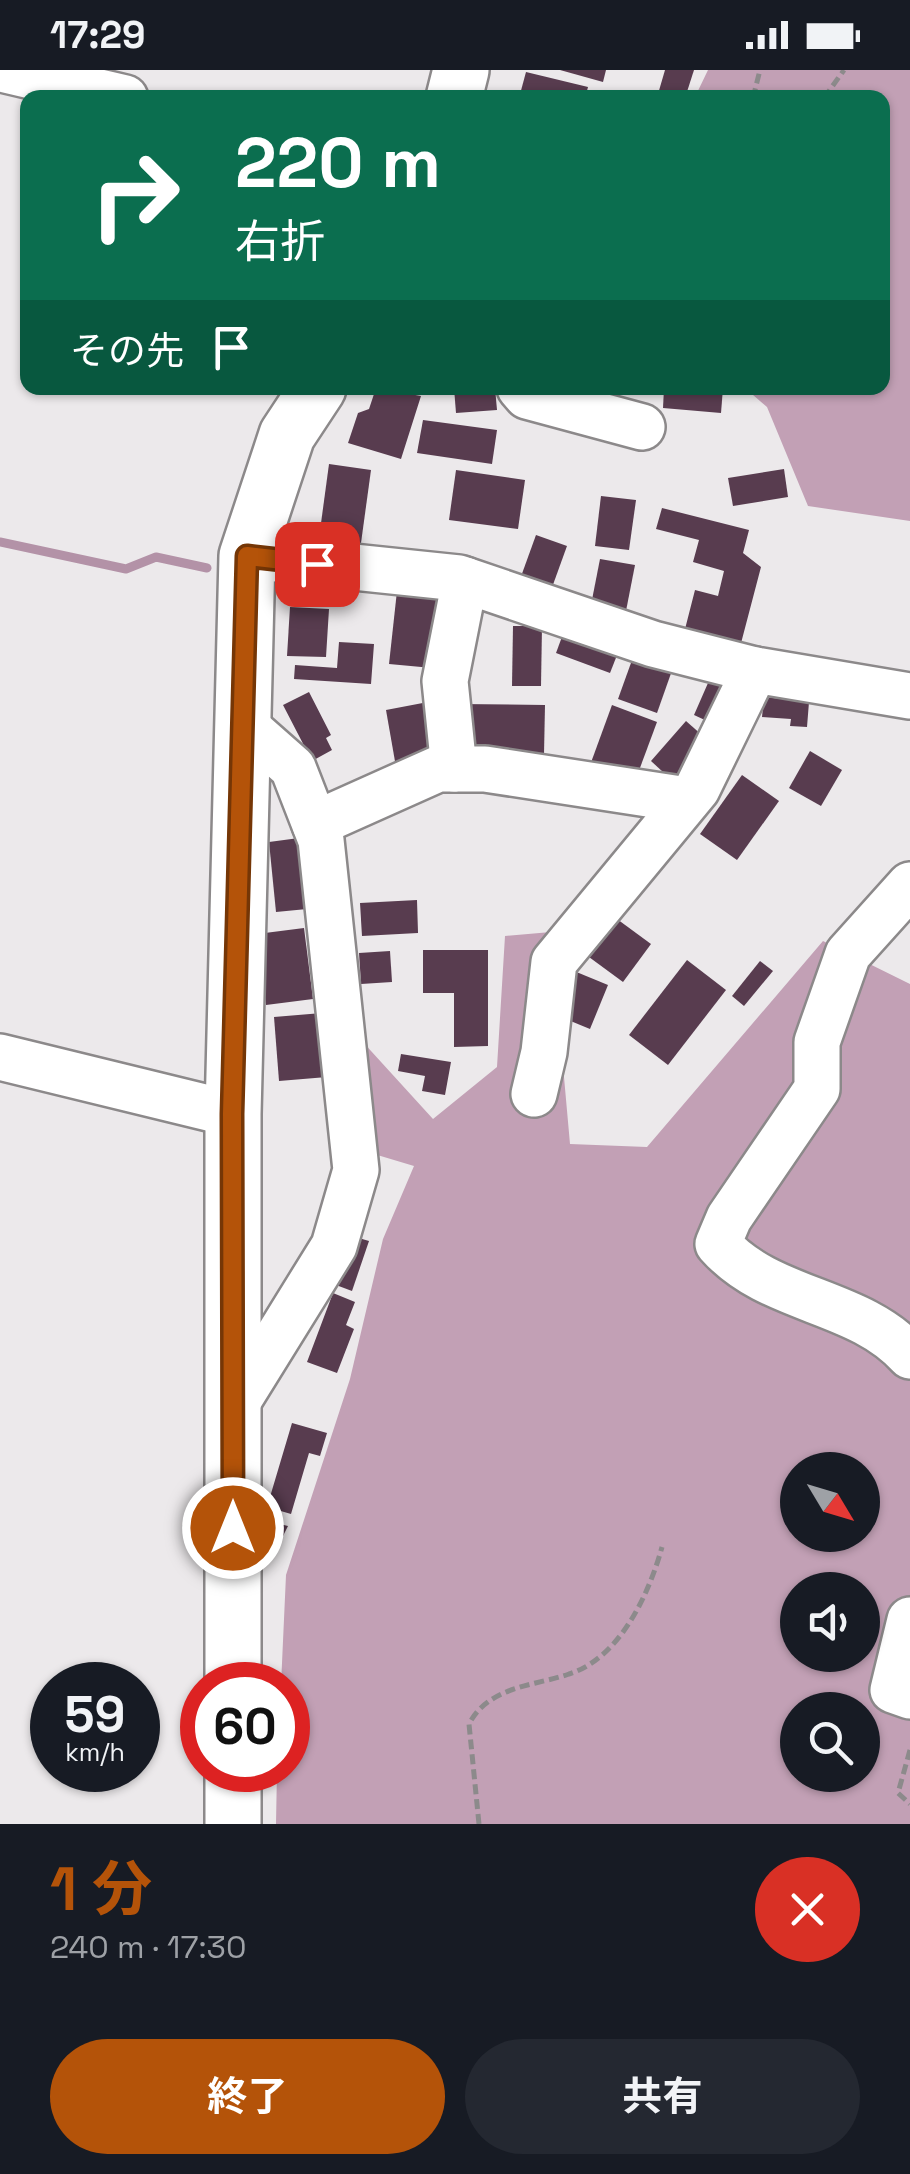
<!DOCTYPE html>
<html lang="ja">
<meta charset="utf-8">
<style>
:root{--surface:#171b24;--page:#242831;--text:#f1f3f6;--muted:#9ea1a6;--accent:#b45309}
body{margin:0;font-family:"Space Grotesk","Noto Sans JP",sans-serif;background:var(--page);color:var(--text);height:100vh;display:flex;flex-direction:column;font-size:38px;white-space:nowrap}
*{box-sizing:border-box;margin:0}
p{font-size:32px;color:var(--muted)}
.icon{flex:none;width:55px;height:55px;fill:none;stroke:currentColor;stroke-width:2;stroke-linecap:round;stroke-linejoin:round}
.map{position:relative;height:1754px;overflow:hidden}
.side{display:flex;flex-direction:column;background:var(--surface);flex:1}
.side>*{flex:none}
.top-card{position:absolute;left:20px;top:20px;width:870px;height:305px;border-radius:20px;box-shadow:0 2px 8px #0004;background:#0b6e4f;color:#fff;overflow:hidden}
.needle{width:65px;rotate:128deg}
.controls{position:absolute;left:780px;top:1382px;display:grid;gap:20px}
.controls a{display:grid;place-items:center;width:100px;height:100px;border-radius:50%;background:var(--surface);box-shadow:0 2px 8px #0004;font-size:50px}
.speed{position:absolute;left:30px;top:1592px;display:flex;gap:20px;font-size:50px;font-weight:700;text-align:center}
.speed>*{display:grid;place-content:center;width:130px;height:130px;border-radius:50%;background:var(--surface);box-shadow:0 2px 8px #0004;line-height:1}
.speed small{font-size:25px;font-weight:400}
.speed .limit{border:15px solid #d22;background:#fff;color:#111}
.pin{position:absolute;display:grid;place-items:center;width:85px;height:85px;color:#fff;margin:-42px;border-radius:20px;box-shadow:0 5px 15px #0006}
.me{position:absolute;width:110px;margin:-55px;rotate:0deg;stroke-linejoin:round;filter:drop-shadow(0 0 8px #0008)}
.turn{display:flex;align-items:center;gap:35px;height:210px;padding:0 50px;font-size:45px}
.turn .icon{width:130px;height:130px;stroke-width:2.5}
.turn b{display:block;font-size:70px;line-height:85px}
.then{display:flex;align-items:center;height:95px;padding:0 50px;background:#0003;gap:20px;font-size:38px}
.round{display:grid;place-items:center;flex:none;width:105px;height:105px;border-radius:52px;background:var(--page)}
.head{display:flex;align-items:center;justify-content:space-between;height:170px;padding:0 50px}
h1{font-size:60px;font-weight:700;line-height:75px;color:var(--accent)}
.cta{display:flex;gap:20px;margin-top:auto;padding:20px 50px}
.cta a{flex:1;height:115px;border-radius:60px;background:var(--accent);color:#fff;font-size:40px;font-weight:700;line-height:115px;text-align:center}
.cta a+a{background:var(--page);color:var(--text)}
.status{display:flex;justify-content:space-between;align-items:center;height:70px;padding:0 50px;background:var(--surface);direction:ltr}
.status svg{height:28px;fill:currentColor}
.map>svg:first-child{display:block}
.forest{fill:#c2a0b5;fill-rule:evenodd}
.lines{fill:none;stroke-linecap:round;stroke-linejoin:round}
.stream{stroke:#b392a7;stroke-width:9}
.building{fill:#583c4f}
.minor-casing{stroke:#8c898a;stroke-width:50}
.major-casing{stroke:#8c898a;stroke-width:60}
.path{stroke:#8c8a8b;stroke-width:5;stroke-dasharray:10 5;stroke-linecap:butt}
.minor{stroke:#fff;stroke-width:45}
.major{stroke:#fff;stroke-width:55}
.route-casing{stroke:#753606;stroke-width:25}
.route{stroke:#b45309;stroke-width:18}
</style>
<div class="status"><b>17:29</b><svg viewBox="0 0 49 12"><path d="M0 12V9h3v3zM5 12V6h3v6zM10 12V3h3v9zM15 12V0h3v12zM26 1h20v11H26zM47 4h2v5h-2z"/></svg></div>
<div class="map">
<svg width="910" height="1754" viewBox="0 0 910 1754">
<rect width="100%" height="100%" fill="#ece9eb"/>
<!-- forest -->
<g class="forest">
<path d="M708 0H910V451L808 436 767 337 745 318H882V28L695 27Z"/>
<path d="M551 862 570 1074 647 1077 823 871 910 914V1754H276L277 1700H288V1615H281L286 1505 350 1309 383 1169 414 1096 364 1081 361 970 433 1049 497 997 505 866ZM798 1400H862V1465H798ZM798 1520H862V1585H798ZM798 1640H862V1705H798Z"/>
</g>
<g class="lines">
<!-- stream -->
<path class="stream" d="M0 472 126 499 156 487 207 498"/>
</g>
<!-- building -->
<g class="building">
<path d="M560 0H606L603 12Z"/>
<path d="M665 0H694L685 28 658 24Z"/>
<path d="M526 2 588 17 585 28H519Z"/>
<path d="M376 318 421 326 401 389 348 373 358 343 369 339Z"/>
<path d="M454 318H495L497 340 456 343Z"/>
<path d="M664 318H723L721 343 663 338Z"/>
<path d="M423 350 497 360 492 394 417 383Z"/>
<path d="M329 394 371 400 361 473 319 468Z"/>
<path d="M784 399 788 427 733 436 728 408Z"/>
<path d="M456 400 525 410 518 459 449 450Z"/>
<path d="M601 426 636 430 629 480 595 476Z"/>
<path d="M662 438 749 460 743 483 761 497 740 577 684 563 695 520 718 526 724 501 693 492 699 470 656 459Z"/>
<path d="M536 465 567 476 550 523 519 512Z"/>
<path d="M600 489 635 495 625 546 590 540Z"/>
<path d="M397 521 451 526 443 599 389 594Z"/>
<path d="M290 537 329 539 326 587 287 586Z"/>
<path d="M513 556H542L541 616H512Z"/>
<path d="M566 556 621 575 610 603 556 583Z"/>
<path d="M339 572 374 574 371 614 294 609 295 595 337 598Z"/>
<path d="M636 579 675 592 657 643 618 629Z"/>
<path d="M715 597 741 608 720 657 694 645Z"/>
<path d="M309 622 331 665 326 668 332 680 312 691 283 635Z"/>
<path d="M764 627 809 632 807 657 790 656 791 649 762 647Z"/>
<path d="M428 632 438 689 396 697 386 640Z"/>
<path d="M458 634 545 635 544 684 457 682Z"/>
<path d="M612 635 657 652 634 714 589 698Z"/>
<path d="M686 651 712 674 676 714 651 691Z"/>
<path d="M810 681 842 700 821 736 789 718Z"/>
<path d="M742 705 779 731 737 790 700 764Z"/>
<path d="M299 768 307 839 276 842 269 772Z"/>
<path d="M417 830 418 863 362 866 360 833Z"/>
<path d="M602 838 651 874 623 912 574 876Z"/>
<path d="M304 858 313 929 266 935 257 864Z"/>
<path d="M423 880H488V976L454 977V923H423Z"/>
<path d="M390 881 392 912 361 914 359 883Z"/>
<path d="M687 890 726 920 668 995 629 965Z"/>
<path d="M760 891 773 901 744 936 732 926Z"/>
<path d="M574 901 608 915 590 959 556 945Z"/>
<path d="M322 943 327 1007 279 1011 274 947Z"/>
<path d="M401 984 451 992 445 1025 422 1021 425 1006 398 1001Z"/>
<path d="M352 1166 369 1171 352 1221 336 1215Z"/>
<path d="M333 1223 355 1232 346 1255 354 1259 337 1303 307 1292Z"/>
<path d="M292 1353 327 1363 320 1386 309 1383 291 1444 267 1437Z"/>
<path d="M263 1450 288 1456 275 1482 258 1479Z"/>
</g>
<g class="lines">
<defs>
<g id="minor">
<path d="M6 0 125 28"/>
<path d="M520 318 527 326 642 357"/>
<path d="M247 486 459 508 653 574 755 600 910 626"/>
<path d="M454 699 445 611 465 510"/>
<path d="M315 754 438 699H485L687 730"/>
<path d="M910 815 848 884 817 972V1019L729 1148 718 1174C770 1233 858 1228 910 1286"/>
<path d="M0 987 233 1044"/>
<path d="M534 1024 544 982 554 892 697 719 755 600"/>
<path d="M233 1339 334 1176 356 1100 321 770 293 698 242 653"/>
<path d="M910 1550 893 1620 910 1626"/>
</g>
<g id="major">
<path d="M454 28 461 0"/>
<path d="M233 1615V1044L247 486 287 365 318 318"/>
<path d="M233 1700V1754"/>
</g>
</defs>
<!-- minor casing -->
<use href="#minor" class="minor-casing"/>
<!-- major casing -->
<use href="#major" class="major-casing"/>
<!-- path -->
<g class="path">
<path d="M753 28 760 0"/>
<path d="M824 28 844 0"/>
<path d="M910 1680 898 1723 910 1734"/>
<path d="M479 1754 469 1654C489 1616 534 1616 569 1604 620 1588 649 1524 662 1477"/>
</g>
<!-- minor -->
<use href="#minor" class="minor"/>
<!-- major -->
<use href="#major" class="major"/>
</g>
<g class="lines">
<defs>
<path id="route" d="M233 1458 232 1044 247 486 317 494"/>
</defs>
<!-- route casing -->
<use href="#route" class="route-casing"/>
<!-- route -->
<use href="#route" class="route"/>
</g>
</svg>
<div class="controls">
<a><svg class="needle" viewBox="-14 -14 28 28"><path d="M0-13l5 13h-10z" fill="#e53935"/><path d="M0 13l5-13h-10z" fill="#9ea1a6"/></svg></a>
<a><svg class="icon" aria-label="sound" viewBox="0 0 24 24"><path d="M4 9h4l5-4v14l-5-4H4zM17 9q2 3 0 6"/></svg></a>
<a><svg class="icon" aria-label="search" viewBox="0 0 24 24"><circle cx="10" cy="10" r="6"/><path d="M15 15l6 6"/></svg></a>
</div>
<div class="speed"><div>59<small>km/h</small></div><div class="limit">60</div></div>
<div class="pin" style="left:317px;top:494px;background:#d93025"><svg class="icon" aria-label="arrive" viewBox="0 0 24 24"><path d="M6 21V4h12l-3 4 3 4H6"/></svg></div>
<svg class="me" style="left:233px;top:1458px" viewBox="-20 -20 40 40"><circle r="17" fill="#b45309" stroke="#fff" stroke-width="3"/><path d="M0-11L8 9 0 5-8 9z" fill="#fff"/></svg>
<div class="top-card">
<div class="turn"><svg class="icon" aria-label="right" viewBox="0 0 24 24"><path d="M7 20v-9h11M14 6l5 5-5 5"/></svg><div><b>220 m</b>右折</div></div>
<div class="then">その先<svg class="icon" aria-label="arrive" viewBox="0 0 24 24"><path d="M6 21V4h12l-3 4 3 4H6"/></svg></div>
</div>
</div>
<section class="side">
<div class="head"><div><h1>1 分</h1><p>240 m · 17:30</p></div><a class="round" style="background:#d93025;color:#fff"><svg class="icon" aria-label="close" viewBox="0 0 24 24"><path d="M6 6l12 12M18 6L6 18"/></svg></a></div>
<div class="cta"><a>終了</a><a>共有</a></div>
</section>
